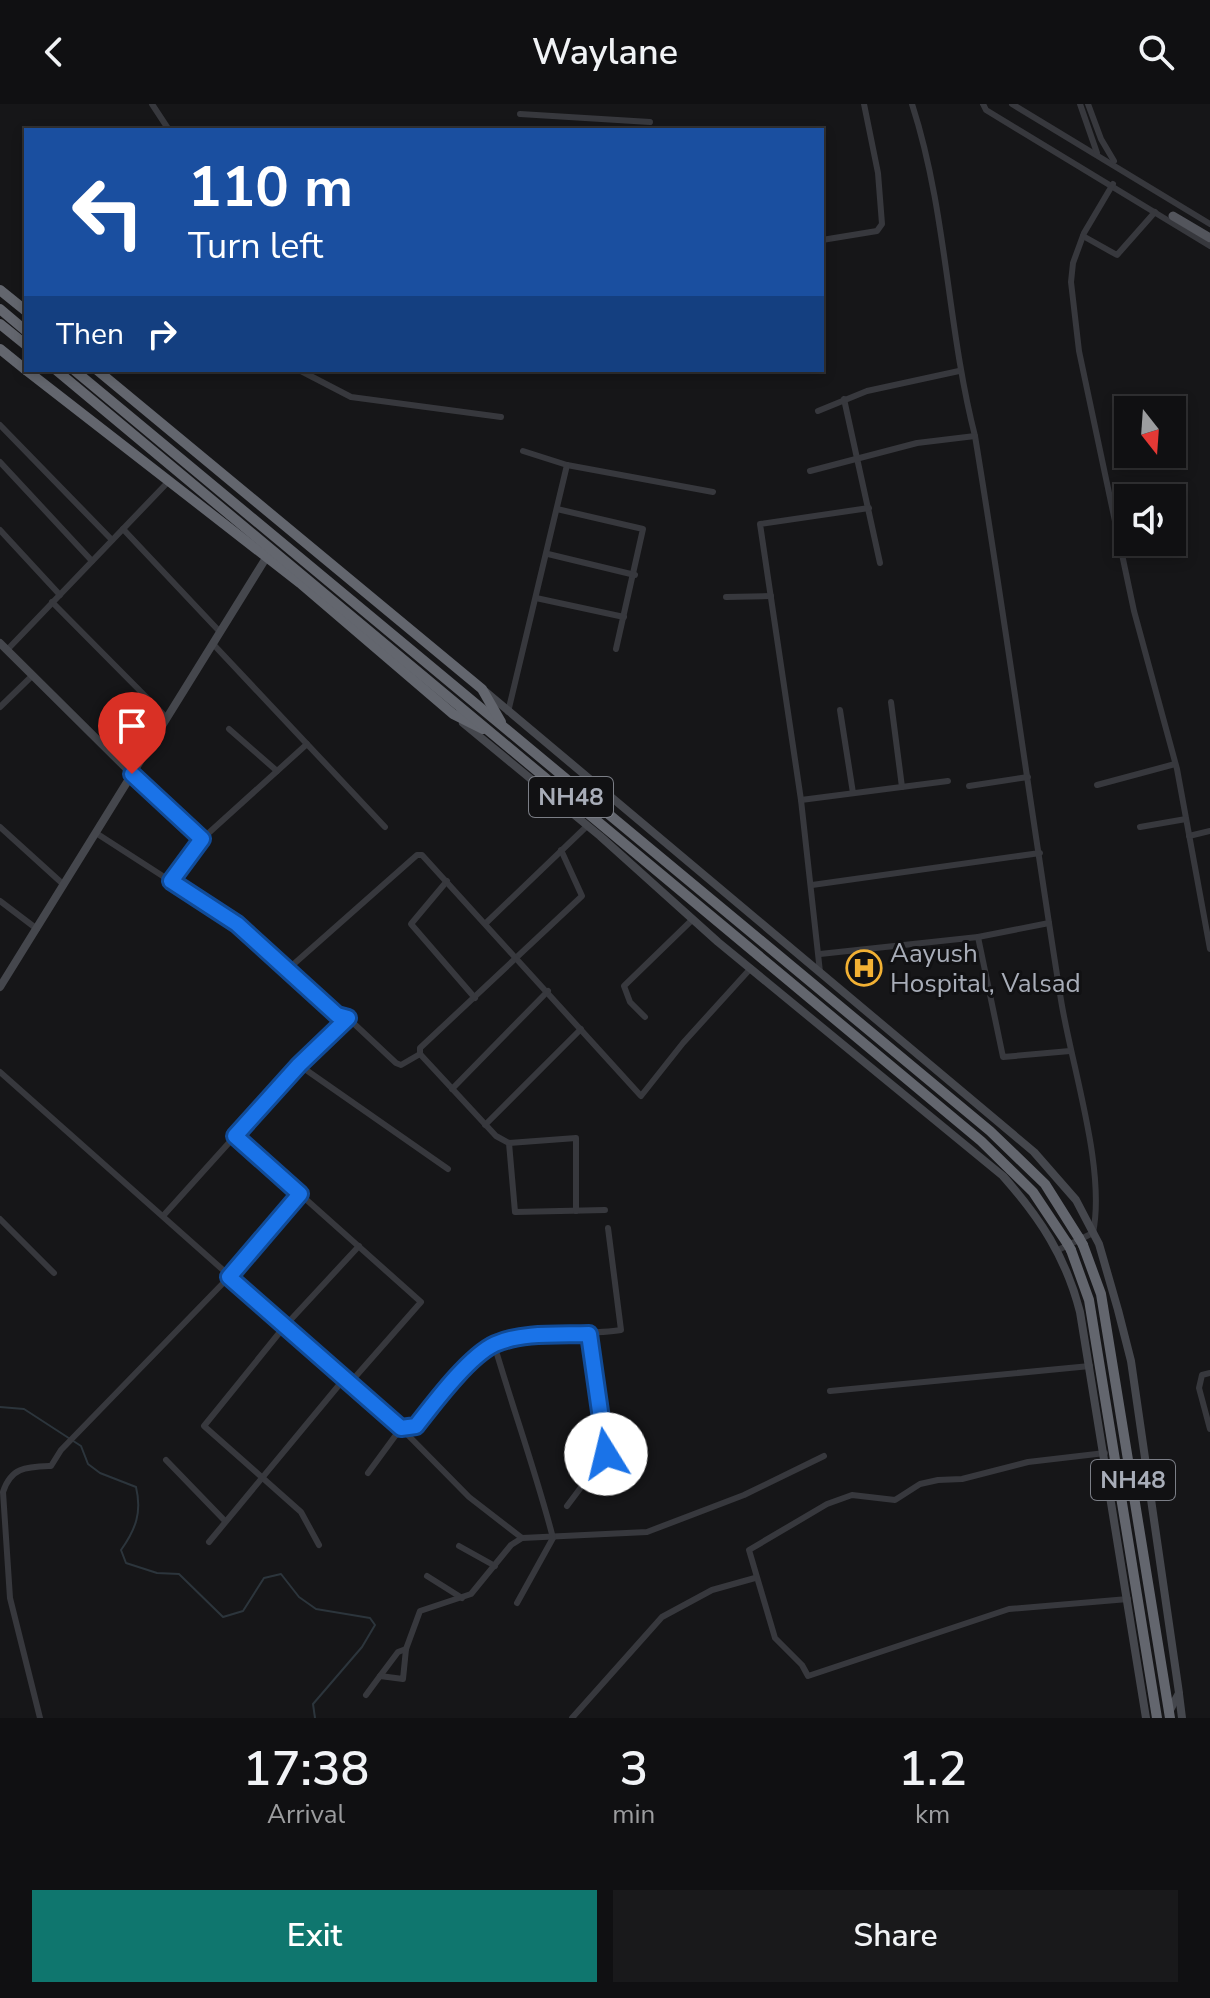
<!DOCTYPE html>
<style>
:root{--surface:#101012;--page:#19191b;--text:#f1f3f6;--muted:#9c9d9f;--line:#303032;--accent:#0f766e}
body{margin:0;font-family:"Nunito Sans",sans-serif;background:var(--page);color:var(--text);height:100vh;display:flex;flex-direction:column;font-size:30px;white-space:nowrap}
*{box-sizing:border-box;margin:0}
p{font-size:26px;color:var(--muted)}
.icon{flex:none;width:44px;height:44px;fill:none;stroke:currentColor;stroke-width:2;stroke-linecap:round;stroke-linejoin:round}
.map{position:relative;height:1614px;overflow:hidden}
.sheet{display:flex;flex-direction:column;background:var(--surface);flex:1}
.sheet>*{flex:none}
.banner{position:absolute;left:24px;top:24px;width:800px;height:244px;border-radius:0px;box-shadow:0 4px 12px #0003,0 0 0 2px var(--line);background:#1a4fa0;color:#fff;overflow:hidden}
.needle{width:52px;rotate:163deg}
.fabs{position:absolute;left:1114px;top:292px;display:grid;gap:16px}
.fabs a{display:grid;place-items:center;width:72px;height:72px;border-radius:0px;background:var(--surface);box-shadow:0 4px 12px #0003,0 0 0 2px var(--line);font-size:40px}
.pin{position:absolute;display:grid;place-items:center;width:68px;height:68px;color:#fff;margin:-82px -34px;border-radius:50% 50% 50% 0;rotate:-45deg;box-shadow:0 0 8px #0007}
.pin .icon{rotate:45deg}
.me{position:absolute;width:88px;margin:-44px;rotate:351deg;stroke-linejoin:round;filter:drop-shadow(0 0 6px #0008)}
.turn{display:flex;align-items:center;gap:28px;height:168px;padding:0 32px;font-size:36px}
.turn .icon{width:104px;height:104px;stroke-width:2.5}
.turn b{display:block;font-size:56px;line-height:68px}
.then{display:flex;align-items:center;height:76px;padding:0 32px;background:#0003;gap:16px;font-size:30px}
.eta{display:flex;justify-content:space-evenly;align-items:center;height:136px;text-align:center}
.eta b{font-size:48px;font-weight:600;line-height:56px}
.primary-button{display:flex;gap:16px;margin-top:auto;padding:16px 32px}
.primary-button a{flex:1;height:92px;border-radius:0px;background:var(--accent);color:#fff;font-size:32px;font-weight:600;line-height:92px;text-align:center}
.primary-button a+a{background:var(--page);color:var(--text)}
header{display:flex;justify-content:space-between;align-items:center;height:104px;padding:0 32px;background:var(--surface);font-size:36px;font-weight:600}
.map>svg:first-child{display:block}
.lines{fill:none;stroke-linecap:round;stroke-linejoin:round}
.stream{stroke:#2c353c;stroke-width:2}
.street{stroke:#37383d;stroke-width:6}
.secondary{stroke:#45474d;stroke-width:8}
.primary{stroke:#53555c;stroke-width:9}
.highway{stroke:#63666e;stroke-width:10}
.highway-bridge{stroke:#63666e;stroke-width:10}
.route-casing{stroke:#114b97;stroke-width:20}
.route{stroke:#1a73e8;stroke-width:14}
.labels{text-anchor:middle;dominant-baseline:central;stroke-width:6;stroke-linejoin:round;paint-order:stroke}
.shield{fill:#111113;stroke:#7b7e86;stroke-width:2}
.shield-label{font-size:24px;font-weight:bold;fill:#a8adb8}
.poi-label{font-size:26px;fill:#a8adb8;stroke:#111113;text-anchor:start}
</style>
<header><svg class="icon" aria-label="back" viewBox="0 0 24 24"><path d="M15 5l-7 7 7 7"/></svg>Waylane<svg class="icon" aria-label="search" viewBox="0 0 24 24"><circle cx="10" cy="10" r="6"/><path d="M15 15l6 6"/></svg></header>
<div class="map">
<svg width="1210" height="1614" viewBox="0 0 1210 1614">
<rect width="100%" height="100%" fill="#161618"/>
<g class="lines">
<!-- stream -->
<path class="stream" d="M0 1303 24 1305 81 1342 88 1360 100 1369 136 1383C142 1408 136 1425 121 1446L126 1459 157 1469 179 1470 223 1513 243 1507 264 1474 281 1470 299 1493 316 1505 370 1514 375 1521 362 1543 313 1600 315 1614"/>
<!-- street -->
<g class="street">
<path d="M152 0 169 26"/>
<path d="M912 0C947 108 947 223 975 332 1006 520 1031 708 1061 896 1072 964 1106 1065 1093 1129L1058 1146"/>
<path d="M983 0 986 6 1210 142"/>
<path d="M1012 0 1210 120"/>
<path d="M1080 0 1097 49"/>
<path d="M1088 0 1101 35 1114 57"/>
<path d="M520 10 650 18"/>
<path d="M1113 80 1084 129 1073 159 1071 178 1079 247 1134 507 1177 665 1210 845"/>
<path d="M1083 132 1117 151 1155 108"/>
<path d="M822 136 877 127 882 120 878 69 864 0"/>
<path d="M299 266 351 293 501 313"/>
<path d="M844 295 880 459"/>
<path d="M818 307 867 287 959 267"/>
<path d="M0 321 112 436"/>
<path d="M523 347 567 361 713 388"/>
<path d="M0 358 92 457"/>
<path d="M810 367 917 339 975 332"/>
<path d="M557 405 643 425 616 545"/>
<path d="M123 425 220 528"/>
<path d="M0 426 60 491"/>
<path d="M548 450 635 471"/>
<path d="M726 493 771 492"/>
<path d="M536 494 624 513"/>
<path d="M52 498 167 614"/>
<path d="M213 540 385 723"/>
<path d="M7 546 168 378"/>
<path d="M891 598 902 683"/>
<path d="M0 603 33 571"/>
<path d="M840 606 853 689"/>
<path d="M508 608 567 361"/>
<path d="M229 625 277 667"/>
<path d="M132 670 202 735 307 640"/>
<path d="M1097 681 1175 660"/>
<path d="M969 682 1028 673"/>
<path d="M801 696 948 677"/>
<path d="M0 723 64 781"/>
<path d="M1140 723 1186 715"/>
<path d="M96 729 237 820 337 911 348 914 299 961 163 1112"/>
<path d="M1189 732 1210 727"/>
<path d="M561 746 582 792 420 944V950L496 1032 509 1039 515 1108 605 1106"/>
<path d="M171 777 202 735"/>
<path d="M447 777 411 820 475 894"/>
<path d="M812 781 1040 749"/>
<path d="M0 797 37 825"/>
<path d="M486 819 587 722"/>
<path d="M1049 819 978 833 1003 953 1070 947"/>
<path d="M820 850 978 833"/>
<path d="M287 866 417 751H422L641 992 683 939 751 864"/>
<path d="M820 868 801 696 760 420 869 404"/>
<path d="M645 913 630 898 624 882 693 815"/>
<path d="M348 914 396 959 401 961 420 950"/>
<path d="M299 961 448 1065"/>
<path d="M0 968 401 1324 469 1393 522 1434 647 1428 744 1391 824 1352"/>
<path d="M452 985 548 887"/>
<path d="M485 1021 581 925"/>
<path d="M235 1032 421 1198 349 1280"/>
<path d="M509 1039 576 1034V1107"/>
<path d="M0 1115 54 1169"/>
<path d="M494 1240C513 1305 536 1368 553 1434L517 1499"/>
<path d="M1210 1269 1202 1271 1199 1284 1210 1325"/>
<path d="M830 1287 1090 1262"/>
<path d="M1105 1349 1028 1358 962 1375 938 1376 920 1380 895 1396 852 1391 827 1400 749 1446 775 1534 802 1561 808 1572 1009 1505 1128 1495"/>
<path d="M166 1356 225 1417"/>
<path d="M368 1369 401 1324 416 1322C438 1295 462 1260 492 1241 519 1225 587 1232 621 1226L608 1124"/>
<path d="M567 1402 606 1350 589 1230"/>
<path d="M209 1438 344 1275"/>
<path d="M319 1441 301 1408 204 1322 284 1223 359 1142"/>
<path d="M459 1442 495 1462"/>
<path d="M427 1472 462 1494"/>
<path d="M380 1572 398 1548 406 1545"/>
<path d="M366 1591 380 1572 403 1575 406 1545 420 1507 471 1490 511 1441 522 1434"/>
<path d="M40 1614 10 1494 3 1388C11 1363 26 1363 51 1362L61 1346 229 1173 300 1090"/>
<path d="M572 1614 662 1513 712 1486 755 1474"/>
</g>
<!-- secondary -->
<g class="secondary">
<path d="M0 539 132 670"/>
<path d="M486 588 1034 1048 1076 1096 1099 1140 1118 1206 1131 1257 1179 1589 1169 1608"/>
<path d="M463 619 600 732 718 838 1003 1072C1040 1114 1066 1153 1080 1208L1146 1614"/>
<path d="M0 883 266 454"/>
<path d="M1179 1590 1182 1614"/>
</g>
<!-- primary -->
<path class="primary" d="M1173 112 1210 134"/>
<!-- highway -->
<g class="highway">
<path d="M0 186 26 207"/>
<path d="M0 205 26 227"/>
<path d="M0 220 26 241"/>
<path d="M0 245 26 266"/>
<path d="M26 266 300 479 453 610 483 625"/>
<path d="M56 266 981 1037 1033 1088 1067 1139"/>
<path d="M74 266 990 1027 1045 1080 1079 1134"/>
<path d="M97 266 482 585 501 618"/>
<path d="M1083 1141 1101 1190 1170 1614"/>
<path d="M1071 1146 1089 1196 1157 1614"/>
</g>
<!-- highway-bridge -->
<g class="highway-bridge">
<path d="M1079 1134 1083 1141"/>
<path d="M1067 1139 1071 1146"/>
</g>
</g>
<g class="lines">
<defs>
<path id="route" d="M132 670 202 735 171 777 237 820 337 911 348 914 299 961 235 1032 300 1090 229 1173 401 1324 416 1322C434 1299 469 1252 495 1240 522 1228 560 1231 589 1230L606 1350"/>
</defs>
<!-- route casing -->
<use href="#route" class="route-casing"/>
<!-- route -->
<use href="#route" class="route"/>
</g>
<!-- icons -->
<defs>
<symbol id="hospital-ring" viewBox="-11 -11 22 22"><circle r="9.5" fill="#111113" stroke="#f2b134" stroke-width="1.5"/><path d="M-5-5h3v3.5h4V-5h3V5h-3V1.5h-4V5h-3Z" fill="#f2b134"/></symbol>
</defs>
<g fill-rule="evenodd">
<use href="#hospital-ring" x="844" y="844" width="40" height="40"/>
</g>
<g class="labels">
<!-- shield labels -->
<g class="shield">
<rect x="529" y="673" width="84" height="40" rx="6"/>
<rect x="1091" y="1356" width="84" height="40" rx="6"/>
</g>
<g class="shield-label">
<text x="571" y="693">NH48</text>
<text x="1133" y="1376">NH48</text>
</g>
<!-- poi labels -->
<g class="poi-label">
<text x="890" y="849">Aayush<tspan x="890" dy="30">Hospital, Valsad</tspan></text>
</g>
</g>
</svg>
<div class="fabs">
<a><svg class="needle" viewBox="-14 -14 28 28"><path d="M0-13l5 13h-10z" fill="#e53935"/><path d="M0 13l5-13h-10z" fill="#9c9d9f"/></svg></a>
<a><svg class="icon" aria-label="sound" viewBox="0 0 24 24"><path d="M4 9h4l5-4v14l-5-4H4zM17 9q2 3 0 6"/></svg></a>
</div>
<div class="pin" style="left:132px;top:670px;background:#d93025"><svg class="icon" aria-label="arrive" viewBox="0 0 24 24"><path d="M6 21V4h12l-3 4 3 4H6"/></svg></div>
<svg class="me" style="left:606px;top:1350px" viewBox="-20 -20 40 40"><circle r="19" fill="#fff"/><path d="M0-13L10 11 0 6-10 11z" fill="#1a73e8"/></svg>
<div class="banner">
<div class="turn"><svg class="icon" aria-label="left" viewBox="0 0 24 24"><path d="M17 20v-9H6M10 6l-5 5 5 5"/></svg><div><b>110 m</b>Turn left</div></div>
<div class="then">Then<svg class="icon" aria-label="right" viewBox="0 0 24 24"><path d="M7 20v-9h11M14 6l5 5-5 5"/></svg></div>
</div>
</div>
<section class="sheet">
<div class="eta">
<div><b>17:38</b><p>Arrival</p></div>
<div><b>3</b><p>min</p></div>
<div><b>1.2</b><p>km</p></div>
</div>
<div class="primary-button"><a>Exit</a><a>Share</a></div>
</section>
